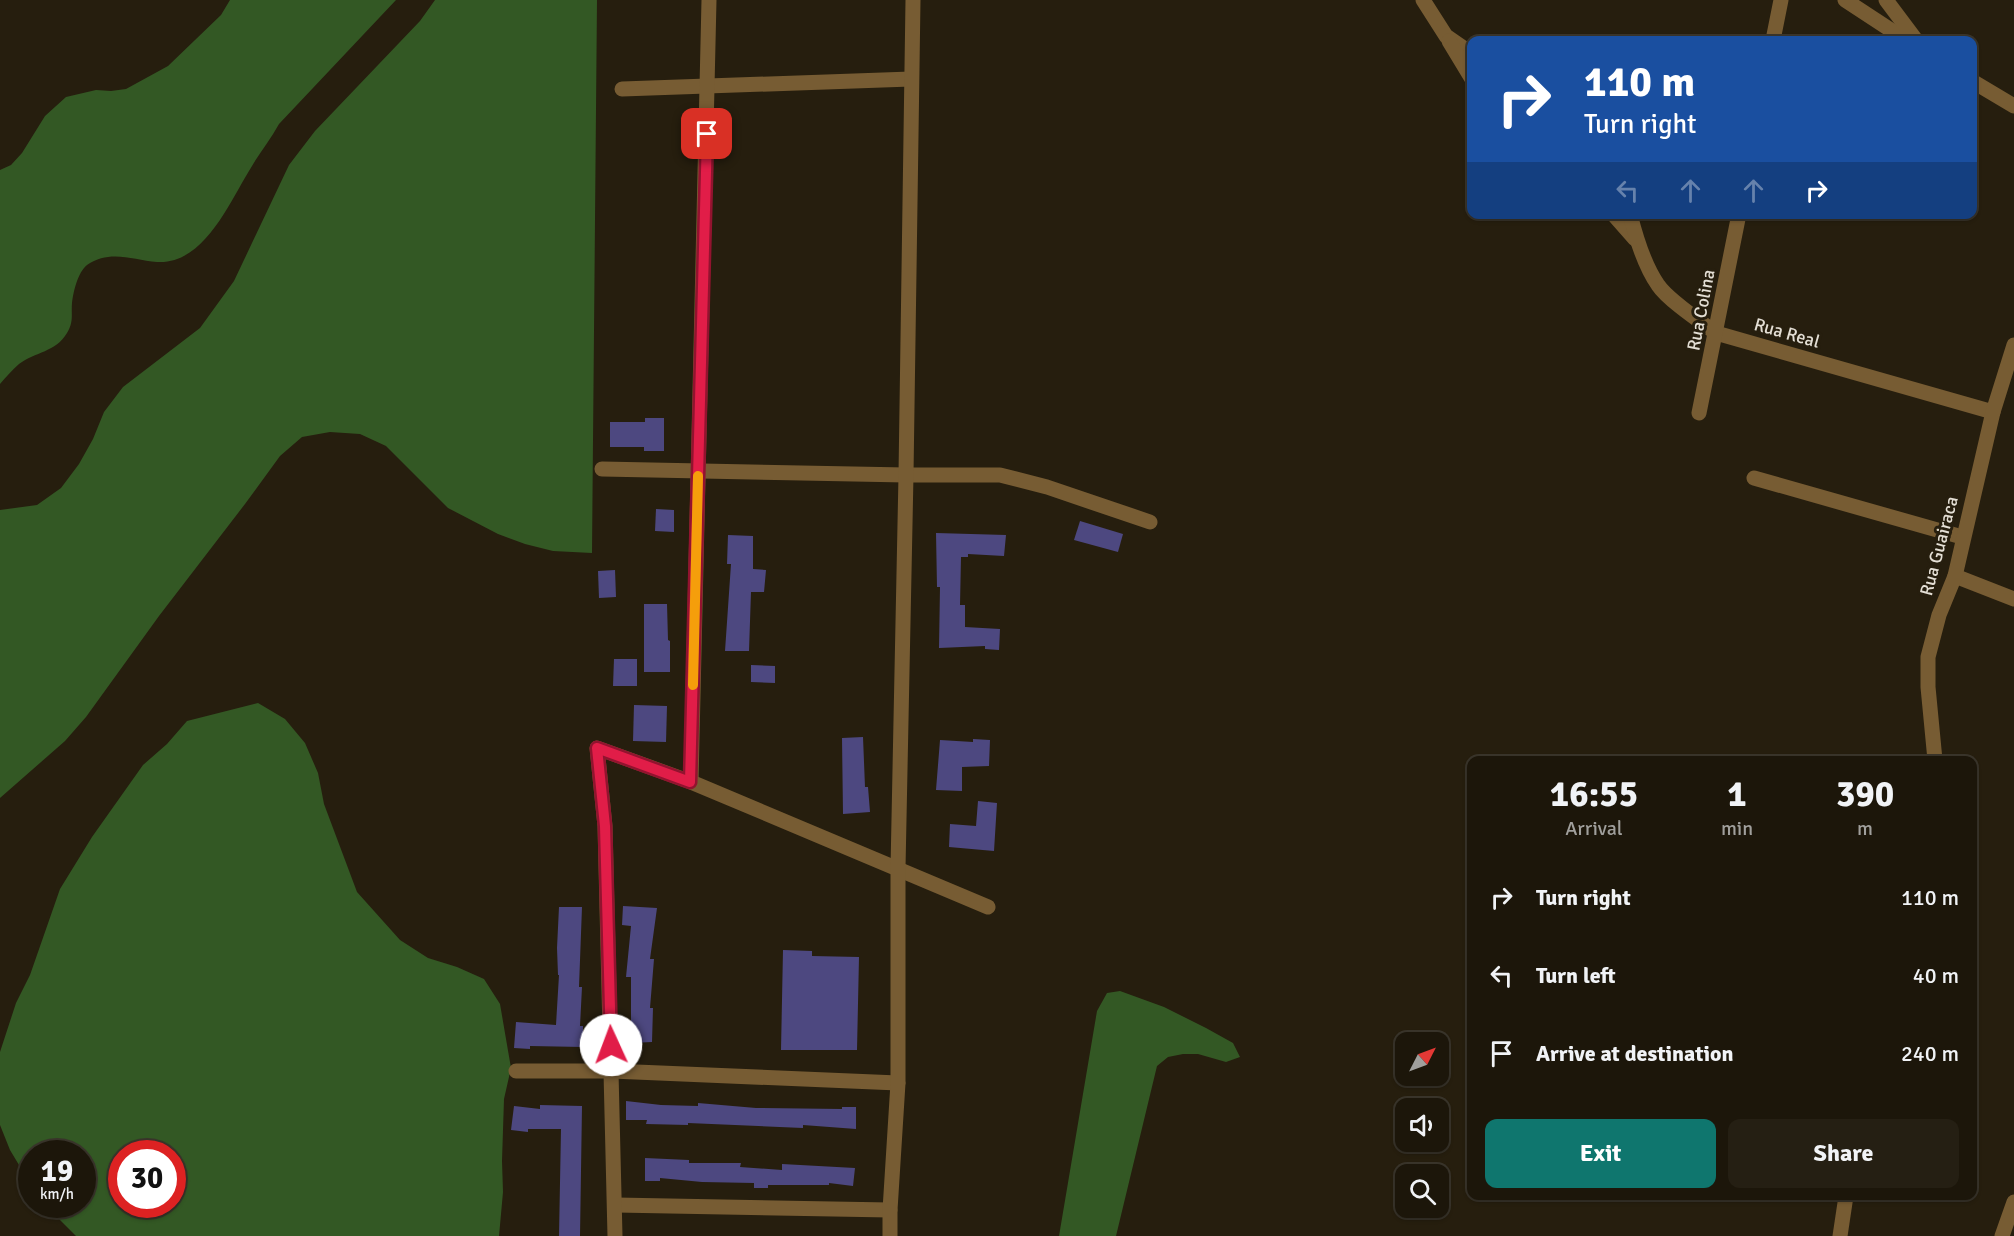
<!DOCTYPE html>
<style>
:root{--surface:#1c160a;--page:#251f13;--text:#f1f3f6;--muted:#a09f9c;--line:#3a352b;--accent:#0f766e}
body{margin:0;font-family:Signika,sans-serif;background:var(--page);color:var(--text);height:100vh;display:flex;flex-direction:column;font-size:22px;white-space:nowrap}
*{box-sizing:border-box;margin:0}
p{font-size:20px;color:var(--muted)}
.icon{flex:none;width:33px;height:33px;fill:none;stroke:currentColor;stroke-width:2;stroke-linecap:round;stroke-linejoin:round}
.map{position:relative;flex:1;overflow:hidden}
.details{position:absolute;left:1467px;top:756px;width:510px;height:444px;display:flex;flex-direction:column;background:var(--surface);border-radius:12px;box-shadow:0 2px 4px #0004,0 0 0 2px var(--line)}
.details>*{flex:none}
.banner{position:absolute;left:1467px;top:36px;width:510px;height:183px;border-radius:12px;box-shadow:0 2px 4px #0004,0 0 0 2px var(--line);background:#1a4fa0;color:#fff;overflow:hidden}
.needle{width:39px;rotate:48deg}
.controls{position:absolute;left:1395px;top:1032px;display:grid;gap:12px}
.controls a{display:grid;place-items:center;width:54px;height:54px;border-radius:12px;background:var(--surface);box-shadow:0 2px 4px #0004,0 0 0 2px var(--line);font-size:30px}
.speed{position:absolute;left:18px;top:1140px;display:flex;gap:12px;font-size:30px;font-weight:700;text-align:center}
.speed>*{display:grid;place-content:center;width:78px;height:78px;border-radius:50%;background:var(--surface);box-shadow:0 2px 4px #0004,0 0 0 2px var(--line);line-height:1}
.speed small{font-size:15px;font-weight:400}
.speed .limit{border:9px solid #d22;background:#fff;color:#111}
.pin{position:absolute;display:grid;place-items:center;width:51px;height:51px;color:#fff;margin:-26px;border-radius:12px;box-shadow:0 3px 9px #0006}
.me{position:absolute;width:66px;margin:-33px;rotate:358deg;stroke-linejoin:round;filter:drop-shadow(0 0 4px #0008)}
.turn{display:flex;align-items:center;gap:21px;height:126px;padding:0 18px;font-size:27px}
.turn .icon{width:78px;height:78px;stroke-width:2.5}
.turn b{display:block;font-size:42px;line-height:51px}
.lanes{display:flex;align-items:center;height:57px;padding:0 18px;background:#0003;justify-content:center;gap:30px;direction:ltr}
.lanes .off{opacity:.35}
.eta{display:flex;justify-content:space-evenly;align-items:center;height:102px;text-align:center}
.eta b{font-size:36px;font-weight:700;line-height:42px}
.button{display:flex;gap:12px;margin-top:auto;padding:12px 18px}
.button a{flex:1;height:69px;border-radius:12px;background:var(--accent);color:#fff;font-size:24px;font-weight:700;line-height:69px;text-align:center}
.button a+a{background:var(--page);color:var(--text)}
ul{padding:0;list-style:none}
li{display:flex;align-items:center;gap:18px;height:78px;padding:0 18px}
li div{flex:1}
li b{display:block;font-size:22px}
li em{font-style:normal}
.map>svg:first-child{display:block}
.forest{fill:#335824;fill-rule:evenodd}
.building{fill:#4d4880}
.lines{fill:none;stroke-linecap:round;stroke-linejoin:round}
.minor{stroke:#775c33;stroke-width:15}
.route-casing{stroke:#92132f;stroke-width:15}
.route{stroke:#e11d48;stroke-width:10}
.slow{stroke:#f59e0b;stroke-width:10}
.labels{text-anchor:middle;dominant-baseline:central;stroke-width:6;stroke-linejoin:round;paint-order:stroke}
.street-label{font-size:18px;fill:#e4dfd5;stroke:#261e0e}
</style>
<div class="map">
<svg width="2014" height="1236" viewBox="0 0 2014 1236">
<rect width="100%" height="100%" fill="#261e0e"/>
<!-- forest -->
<g class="forest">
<path d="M230 0H396L279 124C271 139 260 152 252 166 231 199 205 265 157 262 133 260 110 249 87 265 78 272 73 292 72 303 71 314 74 322 67 333 56 352 35 352 19 364 12 370 6 377 0 384V170L11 165 22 153 45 116 66 97 96 90 111 91 126 89 168 66 221 15Z"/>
<path d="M435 0H597L592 553 553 551 525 544 498 534 448 508 386 446 360 434 330 432 302 437 280 456 245 504 159 616 86 717 65 741 0 798V510L37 505 61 488 79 464 93 439 104 412 123 387 200 328 234 281 289 165 315 131 420 21Z"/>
<path d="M258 703 285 719 305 743 318 773 324 804 357 892 400 940 428 958 457 967 484 979 500 1004 511 1068 504 1099 502 1161 503 1192 499 1236H76L45 1205 82 1204V1154H32L31 1185 10 1150 0 1125V1052L16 1003 30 975 60 889 92 837 143 765 167 744 187 721ZM122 1154H172V1204H122Z"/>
<path d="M1120 991 1164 1007 1206 1028 1233 1043 1240 1057 1226 1062 1198 1054H1183L1168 1057 1157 1066 1116 1236H1059L1097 1011 1107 993Z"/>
</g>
<!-- building -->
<g class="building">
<path d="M645 418H664V451H644V447H610V422H645Z"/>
<path d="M656 509 674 510V532L655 531Z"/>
<path d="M1080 521 1123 534 1118 552 1074 540Z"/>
<path d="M936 533 1006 535 1004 556 968 554V557H961L960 605H965V627L1000 629 999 650 985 649V646L939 648 940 587H937Z"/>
<path d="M728 535 753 536V569L766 570 764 592H751L749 651H725L731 564H727Z"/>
<path d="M615 570 616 597 599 598 598 571Z"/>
<path d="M644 604H667L668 640 670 641V672H644Z"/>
<path d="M614 659H637V686H613Z"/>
<path d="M751 665 775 666V683L751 682Z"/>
<path d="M634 705 667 706 666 742 633 741Z"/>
<path d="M863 737 865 787H868L870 812 843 814 842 738Z"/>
<path d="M973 739 990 740 989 766 962 767V791L936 790 940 740 973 742Z"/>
<path d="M978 801 997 803 994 851 949 847 950 824 976 826Z"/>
<path d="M623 906 657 908 650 959H654L650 1008H653L652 1042 631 1043V977H626L631 926 622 925Z"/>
<path d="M559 907H582L579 987H582L580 1026H583V1047L530 1046V1049L514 1048 516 1022 556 1025 559 975H558L557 948Z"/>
<path d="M783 950 812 951V956L859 957 857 1050H781Z"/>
<path d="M626 1101 661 1105 698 1106V1103L756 1108 842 1109V1107H856V1129L803 1125V1128L688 1123V1125L646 1124 647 1120H626Z"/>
<path d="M540 1105 582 1106 580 1236H559L561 1129H528V1132L511 1130 514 1106 540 1109Z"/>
<path d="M645 1158 689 1160V1163H741L740 1167 782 1170V1164L855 1168 853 1186 829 1183V1185H768V1188H754V1183L702 1182 660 1178V1181H645Z"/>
</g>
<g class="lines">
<!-- minor -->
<g class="minor">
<path d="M1423 0 1446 36 1472 54"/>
<path d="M1845 0 1906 40"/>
<path d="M1886 0 1916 40"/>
<path d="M1773 40 1781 0"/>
<path d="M1449 41 1472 79"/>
<path d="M1972 81 2014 106"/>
<path d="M622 89 911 79"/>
<path d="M1613 214 1635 239"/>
<path d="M1630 214C1636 238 1644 265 1658 285 1668 300 1701 322 1716 333L1993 412"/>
<path d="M1699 413 1739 214"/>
<path d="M602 469 906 475H1000L1047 487 1150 522"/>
<path d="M1754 478 1962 537"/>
<path d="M1955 576 2014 599"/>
<path d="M1935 760 1928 687V657L1939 615 1955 576 1993 412 2014 345"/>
<path d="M691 782 709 0"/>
<path d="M516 1071H612L898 1083"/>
<path d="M616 1205 890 1210"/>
<path d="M615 1236 605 826 597 748 691 782 988 907"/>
<path d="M890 1236V1210L898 1083V868L906 475 913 0"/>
<path d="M1840 1236 1846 1196"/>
<path d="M2002 1236 2014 1202"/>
</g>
</g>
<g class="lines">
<defs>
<path id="route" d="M611 1045 605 826 597 748 690 782 707 134"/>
</defs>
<!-- route casing -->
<use href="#route" class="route-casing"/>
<!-- route -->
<use href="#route" class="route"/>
<!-- slow -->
<path class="slow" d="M693 685 698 476"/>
</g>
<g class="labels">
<!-- street labels -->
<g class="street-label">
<text transform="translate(1701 310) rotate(-79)">Rua Colina</text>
<text transform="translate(1787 333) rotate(16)">Rua Real</text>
<text transform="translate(1939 546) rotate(-75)">Rua Guairaca</text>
</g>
</g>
</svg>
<div class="controls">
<a><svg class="needle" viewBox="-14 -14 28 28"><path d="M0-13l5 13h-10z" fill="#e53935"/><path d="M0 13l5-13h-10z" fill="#a09f9c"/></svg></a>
<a><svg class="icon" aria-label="sound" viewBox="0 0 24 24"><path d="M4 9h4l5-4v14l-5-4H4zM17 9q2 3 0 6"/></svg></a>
<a><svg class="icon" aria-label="search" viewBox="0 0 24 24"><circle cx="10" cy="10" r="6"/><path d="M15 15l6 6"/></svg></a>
</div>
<div class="speed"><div>19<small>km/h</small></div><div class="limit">30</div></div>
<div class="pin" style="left:707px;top:134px;background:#d93025"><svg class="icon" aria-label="arrive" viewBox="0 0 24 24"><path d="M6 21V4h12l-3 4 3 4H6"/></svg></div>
<svg class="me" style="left:611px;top:1045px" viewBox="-20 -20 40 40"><circle r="19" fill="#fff"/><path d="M0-13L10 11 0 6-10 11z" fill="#e11d48"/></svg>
<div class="banner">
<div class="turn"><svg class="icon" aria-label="right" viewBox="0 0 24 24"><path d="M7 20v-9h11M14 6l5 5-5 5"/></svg><div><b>110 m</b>Turn right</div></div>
<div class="lanes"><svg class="icon off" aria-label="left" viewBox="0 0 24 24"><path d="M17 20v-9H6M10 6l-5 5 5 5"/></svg><svg class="icon off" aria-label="ahead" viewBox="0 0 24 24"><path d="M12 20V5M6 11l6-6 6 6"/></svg><svg class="icon off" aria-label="ahead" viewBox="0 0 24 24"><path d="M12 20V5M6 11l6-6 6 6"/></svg><svg class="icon" aria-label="right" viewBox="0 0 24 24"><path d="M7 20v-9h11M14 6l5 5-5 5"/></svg></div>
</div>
<section class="details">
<div class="eta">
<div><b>16:55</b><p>Arrival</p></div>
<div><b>1</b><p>min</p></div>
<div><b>390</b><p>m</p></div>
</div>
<ul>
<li><svg class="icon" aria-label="right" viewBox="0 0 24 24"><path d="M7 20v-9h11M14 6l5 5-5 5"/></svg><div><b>Turn right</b></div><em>110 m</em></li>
<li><svg class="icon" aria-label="left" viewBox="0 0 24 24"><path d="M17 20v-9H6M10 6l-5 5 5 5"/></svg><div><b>Turn left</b></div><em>40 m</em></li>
<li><svg class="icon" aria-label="arrive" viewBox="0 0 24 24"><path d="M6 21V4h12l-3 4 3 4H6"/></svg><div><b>Arrive at destination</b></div><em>240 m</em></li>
</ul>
<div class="button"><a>Exit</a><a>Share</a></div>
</section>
</div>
